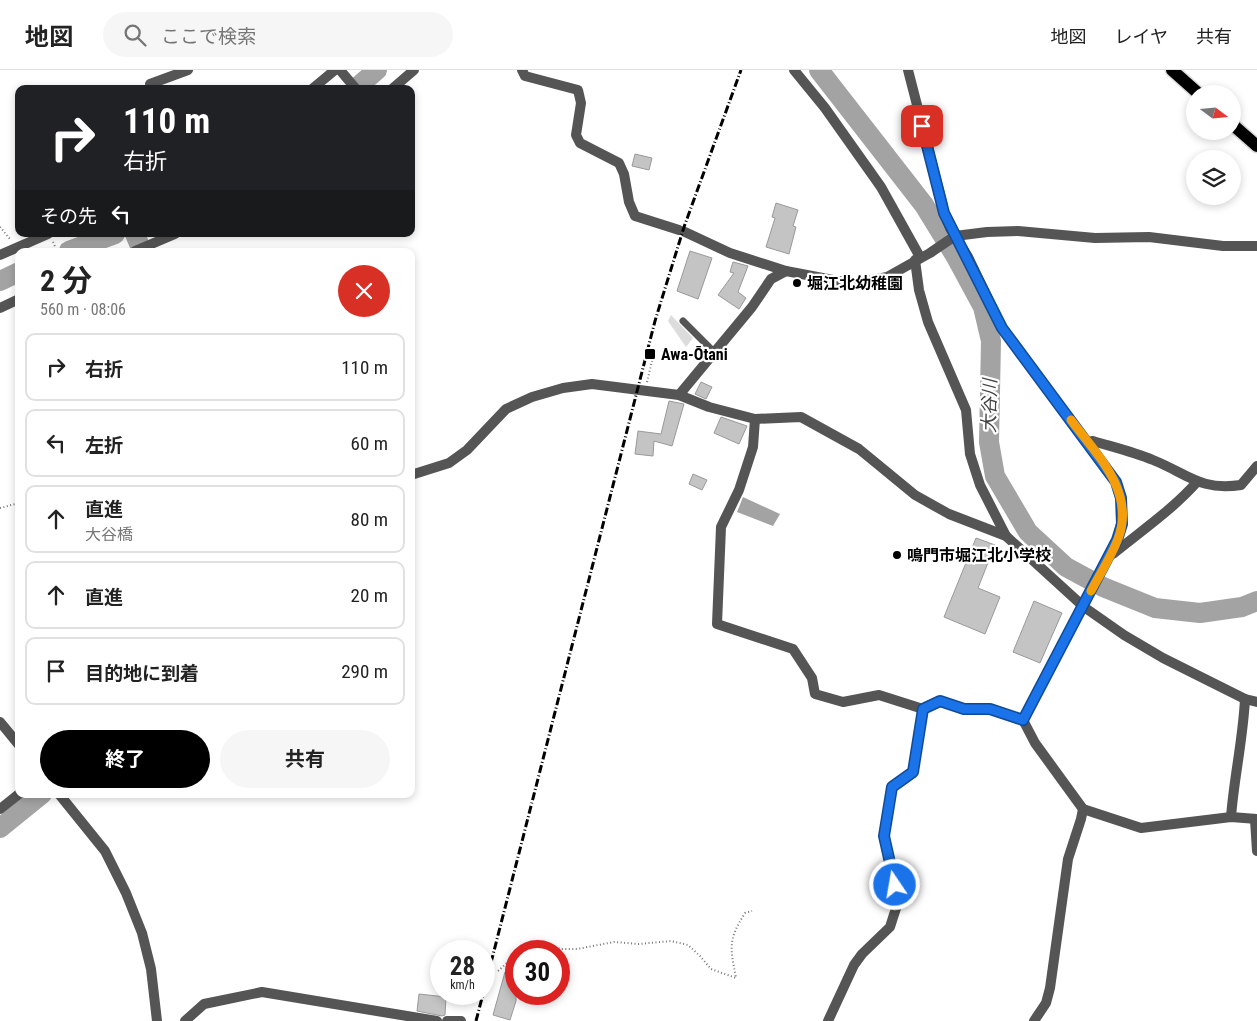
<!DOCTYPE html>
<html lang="ja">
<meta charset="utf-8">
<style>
:root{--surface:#fff;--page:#f6f6f6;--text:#222;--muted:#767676;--line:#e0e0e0;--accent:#000}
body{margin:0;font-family:"Roboto Condensed","Noto Sans JP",sans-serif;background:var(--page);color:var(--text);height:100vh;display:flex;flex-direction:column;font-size:19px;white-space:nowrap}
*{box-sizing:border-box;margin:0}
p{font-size:16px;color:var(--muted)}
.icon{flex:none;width:28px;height:28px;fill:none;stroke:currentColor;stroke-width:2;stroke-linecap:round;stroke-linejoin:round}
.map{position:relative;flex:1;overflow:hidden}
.sheet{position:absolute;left:15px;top:178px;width:400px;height:550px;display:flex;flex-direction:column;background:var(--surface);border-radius:10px;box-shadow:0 2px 8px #0003}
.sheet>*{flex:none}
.hud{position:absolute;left:15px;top:15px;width:400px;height:152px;border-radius:10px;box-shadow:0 2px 8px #0003;background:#202124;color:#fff;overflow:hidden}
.needle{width:32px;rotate:106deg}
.fabs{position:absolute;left:1186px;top:15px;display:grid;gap:10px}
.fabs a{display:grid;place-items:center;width:55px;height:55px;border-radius:50%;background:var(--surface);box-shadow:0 2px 8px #0003;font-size:25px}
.speed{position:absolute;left:430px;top:870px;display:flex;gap:10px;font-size:25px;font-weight:700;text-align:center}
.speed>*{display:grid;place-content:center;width:65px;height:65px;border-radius:50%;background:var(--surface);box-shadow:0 2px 8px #0003;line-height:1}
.speed small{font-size:12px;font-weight:400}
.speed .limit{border:8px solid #d22;background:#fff;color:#111}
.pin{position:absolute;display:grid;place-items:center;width:42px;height:42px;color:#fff;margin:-21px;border-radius:10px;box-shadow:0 2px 8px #0006}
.me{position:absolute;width:55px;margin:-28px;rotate:348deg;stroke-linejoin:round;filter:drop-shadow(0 0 4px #0008)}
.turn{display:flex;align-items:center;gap:18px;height:105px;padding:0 25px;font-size:22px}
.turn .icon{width:65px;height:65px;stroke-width:2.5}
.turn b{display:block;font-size:35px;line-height:42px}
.then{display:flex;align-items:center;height:48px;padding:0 25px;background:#0003;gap:10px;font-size:19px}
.round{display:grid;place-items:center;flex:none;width:52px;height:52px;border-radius:26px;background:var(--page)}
.summary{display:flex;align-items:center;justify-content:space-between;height:85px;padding:0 25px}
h1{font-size:30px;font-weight:700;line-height:38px}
.primary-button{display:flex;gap:10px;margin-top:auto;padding:10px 25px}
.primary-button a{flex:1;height:58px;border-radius:30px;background:var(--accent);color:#fff;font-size:20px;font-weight:700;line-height:58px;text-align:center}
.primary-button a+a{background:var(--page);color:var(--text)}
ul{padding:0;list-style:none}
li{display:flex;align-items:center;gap:15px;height:68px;margin:0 10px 8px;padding:0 15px;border:2px solid var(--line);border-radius:10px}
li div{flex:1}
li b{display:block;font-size:19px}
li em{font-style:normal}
header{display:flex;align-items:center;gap:30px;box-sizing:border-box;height:70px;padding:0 25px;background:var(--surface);border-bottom:1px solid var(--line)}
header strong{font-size:24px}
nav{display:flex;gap:28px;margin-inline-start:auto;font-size:18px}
.search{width:350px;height:45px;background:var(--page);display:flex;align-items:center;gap:12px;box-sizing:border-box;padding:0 18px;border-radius:28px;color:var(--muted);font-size:19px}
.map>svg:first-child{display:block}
.green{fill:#dcdcdc}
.water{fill:#a3a3a3}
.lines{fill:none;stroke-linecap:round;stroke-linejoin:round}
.river{stroke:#a3a3a3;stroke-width:20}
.building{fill:#c4c4c4;stroke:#999}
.primary-casing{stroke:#dbdbdb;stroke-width:15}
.path{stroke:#777;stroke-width:2;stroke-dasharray:1 2.5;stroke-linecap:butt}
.service{stroke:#555;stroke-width:7}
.minor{stroke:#555;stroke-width:10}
.tertiary{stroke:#555;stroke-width:10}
.primary{stroke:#000;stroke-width:12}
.rail{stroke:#000;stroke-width:3;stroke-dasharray:8 2.5 1 2.5;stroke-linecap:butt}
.route-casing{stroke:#114b97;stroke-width:12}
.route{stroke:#1a73e8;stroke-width:9}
.slow{stroke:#f59e0b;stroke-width:9}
.poi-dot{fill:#000;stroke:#fff;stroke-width:2}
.labels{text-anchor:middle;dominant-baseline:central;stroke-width:4.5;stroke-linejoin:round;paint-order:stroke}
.poi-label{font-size:16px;font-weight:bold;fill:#000;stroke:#fff;text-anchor:start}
.water-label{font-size:18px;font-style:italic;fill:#444;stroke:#fff}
</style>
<header>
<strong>地図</strong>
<div class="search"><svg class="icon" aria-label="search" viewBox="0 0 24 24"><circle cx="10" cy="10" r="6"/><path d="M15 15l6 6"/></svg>ここで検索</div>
<nav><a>地図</a><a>レイヤ</a><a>共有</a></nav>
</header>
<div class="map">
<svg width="1257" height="951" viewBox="0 0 1257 951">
<rect width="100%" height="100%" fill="#fff"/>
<!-- green -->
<path class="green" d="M671 245 693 268 686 277 668 251Z"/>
<!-- water -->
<path class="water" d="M743 427 780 444 773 456 737 442Z"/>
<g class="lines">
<!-- river -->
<g class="river">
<path d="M819 0 924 135 956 187 983 237 991 271 989 372 995 406 1028 462 1066 497 1103 517 1155 538 1200 543 1242 537 1257 531"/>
<path d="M355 19 377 0"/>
<path d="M135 164 142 181"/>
<path d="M69 181 115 164"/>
<path d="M0 211 19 202"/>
<path d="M0 758 42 724"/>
</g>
</g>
<!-- building -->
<g class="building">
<path d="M635 84 652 88 649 100 632 96Z"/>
<path d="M776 133 798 140 793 156 796 157 789 184 766 177 775 148 772 147Z"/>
<path d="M690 181 712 188 698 229 677 221Z"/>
<path d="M733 192 748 196 738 222 746 228 739 239 718 225 734 203 730 202Z"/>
<path d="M701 312 712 317 706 329 695 324Z"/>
<path d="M669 331 684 334 672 376 654 371 653 386 635 384 638 361 661 364Z"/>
<path d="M721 347 747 356 739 374 714 363Z"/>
<path d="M693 404 707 410 702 420 689 414Z"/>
<path d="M976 468 995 475 978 518 1000 527 985 564 944 547Z"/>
<path d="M1034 531 1062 543 1040 593 1013 582Z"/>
<path d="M505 902 516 905V931L510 950 493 945Z"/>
<path d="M419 924 446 927 445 945 442 946 417 941Z"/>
</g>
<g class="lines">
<defs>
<g id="primary">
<path d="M1172 0 1199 24"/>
<path d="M1232 54 1257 76"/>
</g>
</defs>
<!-- primary casing -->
<use href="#primary" class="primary-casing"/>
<!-- path -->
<g class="path">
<path d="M0 157 10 169"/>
<path d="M53 172 57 181"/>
<path d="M647 312 652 291H650"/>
<path d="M0 438 19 433"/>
<path d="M522 881 538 874 550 875 561 879H577L614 872 639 874 671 871 688 875 700 886 711 899 736 908C730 877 728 870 745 843L752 841"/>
<path d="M498 901 516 885"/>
</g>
<!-- service -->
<path class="service" d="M683 251 714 282"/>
<!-- minor -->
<g class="minor">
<path d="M340 0 356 19"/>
<path d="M522 0 525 6 578 20 581 33 576 65 580 73 619 93 624 104 629 132 635 146 679 160"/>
<path d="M794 0 825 38 881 117 920 187"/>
<path d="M908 0 942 132 944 143 950 158 968 187 1002 258 1116 412C1123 433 1124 449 1117 470L1023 650 1035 673 1083 739 1081 749 1068 789 1050 918 1046 933 1034 951"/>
<path d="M150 14 188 0"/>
<path d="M312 19 335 0"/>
<path d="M392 19 414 0"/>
<path d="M685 162 730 183 786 201 854 214 887 207 930 183 955 166 987 162 1018 161 1095 168 1149 167 1223 176H1257"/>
<path d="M135 181 175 164"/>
<path d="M0 185 48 164"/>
<path d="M915 190 919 220 928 252 966 340 970 384 980 415 1006 466"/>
<path d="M0 238 19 229"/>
<path d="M679 325 752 237 771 209 786 201"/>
<path d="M755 349 753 377 739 420 721 457 717 554 793 579 812 608 815 624 843 632 879 625 923 639 940 631 964 639H990L1023 650"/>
<path d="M1088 372 1093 371C1113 377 1134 382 1153 390 1188 404 1200 421 1241 415L1257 396"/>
<path d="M411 405 449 393 467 380 506 339 532 327 563 318 592 314 679 325 709 337 755 349 801 347 859 379 915 425 949 444 1006 466 1084 537 1124 565 1163 588 1245 629 1257 632"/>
<path d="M1113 484C1141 461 1172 440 1197 412"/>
<path d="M0 739 19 724"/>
<path d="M1083 739 1141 758 1231 747 1257 749"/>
<path d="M1231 747C1234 708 1243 669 1245 629"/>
<path d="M1255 750 1257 781"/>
<path d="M185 951 204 934 262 922 437 951"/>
<path d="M447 951H461"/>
<path d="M828 951 854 895 862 884 890 857 898 832 884 766 892 717 913 702 923 639"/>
</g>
<!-- tertiary -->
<g class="tertiary">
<path d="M0 652 19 675"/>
<path d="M59 724 105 781 126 823 142 863 151 899 157 951"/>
</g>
<!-- primary -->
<use href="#primary" class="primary"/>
<!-- rail -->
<g class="rail">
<path d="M484 920 655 251 684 157 741 0"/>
<path d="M476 951 483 924"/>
</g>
</g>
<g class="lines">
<defs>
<path id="route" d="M895 815 884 766 892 717 913 702 923 639 940 631 964 639H990L1023 650 1117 470 1122 454 1121 428 1116 412 1002 258 944 143 922 56"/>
</defs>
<!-- route casing -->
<use href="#route" class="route-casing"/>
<!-- route -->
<use href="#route" class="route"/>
<!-- slow -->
<path class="slow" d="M1071 350C1097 385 1136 422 1118 469 1111 487 1100 504 1091 521"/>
</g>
<!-- markers -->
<g class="poi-dot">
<circle cx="797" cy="213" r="5"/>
<rect x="644" y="278" width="12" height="12" rx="2.5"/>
<circle cx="897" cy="485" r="5"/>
</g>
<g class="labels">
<!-- poi labels -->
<g class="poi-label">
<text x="807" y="213">堀江北幼稚園</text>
<text x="661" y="284">Awa-Ōtani</text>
<text x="907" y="485">鳴門市堀江北小学校</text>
</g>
<!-- water labels -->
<g class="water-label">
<text transform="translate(989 336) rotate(-89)">大谷川</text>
</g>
</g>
</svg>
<div class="fabs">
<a><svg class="needle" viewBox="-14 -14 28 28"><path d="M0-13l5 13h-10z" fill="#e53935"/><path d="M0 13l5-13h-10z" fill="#767676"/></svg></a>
<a><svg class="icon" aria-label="layers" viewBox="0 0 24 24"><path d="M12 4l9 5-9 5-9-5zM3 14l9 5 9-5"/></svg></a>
</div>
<div class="speed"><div>28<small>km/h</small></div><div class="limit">30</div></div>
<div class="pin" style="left:922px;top:56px;background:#d93025"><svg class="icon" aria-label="arrive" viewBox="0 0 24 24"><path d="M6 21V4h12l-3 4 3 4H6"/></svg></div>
<svg class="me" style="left:895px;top:815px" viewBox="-20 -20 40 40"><circle r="17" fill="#1a73e8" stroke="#fff" stroke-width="3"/><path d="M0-11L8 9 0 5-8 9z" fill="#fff"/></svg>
<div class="hud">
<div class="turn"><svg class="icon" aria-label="right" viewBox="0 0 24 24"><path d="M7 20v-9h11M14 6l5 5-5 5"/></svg><div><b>110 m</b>右折</div></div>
<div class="then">その先<svg class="icon" aria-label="left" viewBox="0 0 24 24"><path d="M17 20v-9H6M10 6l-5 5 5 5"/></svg></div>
</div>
<section class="sheet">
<div class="summary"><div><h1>2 分</h1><p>560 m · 08:06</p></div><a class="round" style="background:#d93025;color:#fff"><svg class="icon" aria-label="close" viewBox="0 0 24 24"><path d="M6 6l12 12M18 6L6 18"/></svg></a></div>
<ul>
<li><svg class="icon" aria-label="right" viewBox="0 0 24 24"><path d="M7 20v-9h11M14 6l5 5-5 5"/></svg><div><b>右折</b></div><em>110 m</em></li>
<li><svg class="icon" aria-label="left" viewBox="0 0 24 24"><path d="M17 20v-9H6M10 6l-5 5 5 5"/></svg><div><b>左折</b></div><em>60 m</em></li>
<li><svg class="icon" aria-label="ahead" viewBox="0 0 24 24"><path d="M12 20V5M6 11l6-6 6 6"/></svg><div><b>直進</b><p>大谷橋</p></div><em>80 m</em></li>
<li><svg class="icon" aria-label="ahead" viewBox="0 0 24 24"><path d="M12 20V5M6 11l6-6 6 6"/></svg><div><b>直進</b></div><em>20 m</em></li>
<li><svg class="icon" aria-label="arrive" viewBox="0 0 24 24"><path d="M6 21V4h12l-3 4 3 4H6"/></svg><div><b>目的地に到着</b></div><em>290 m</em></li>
</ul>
<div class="primary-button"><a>終了</a><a>共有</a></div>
</section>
</div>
